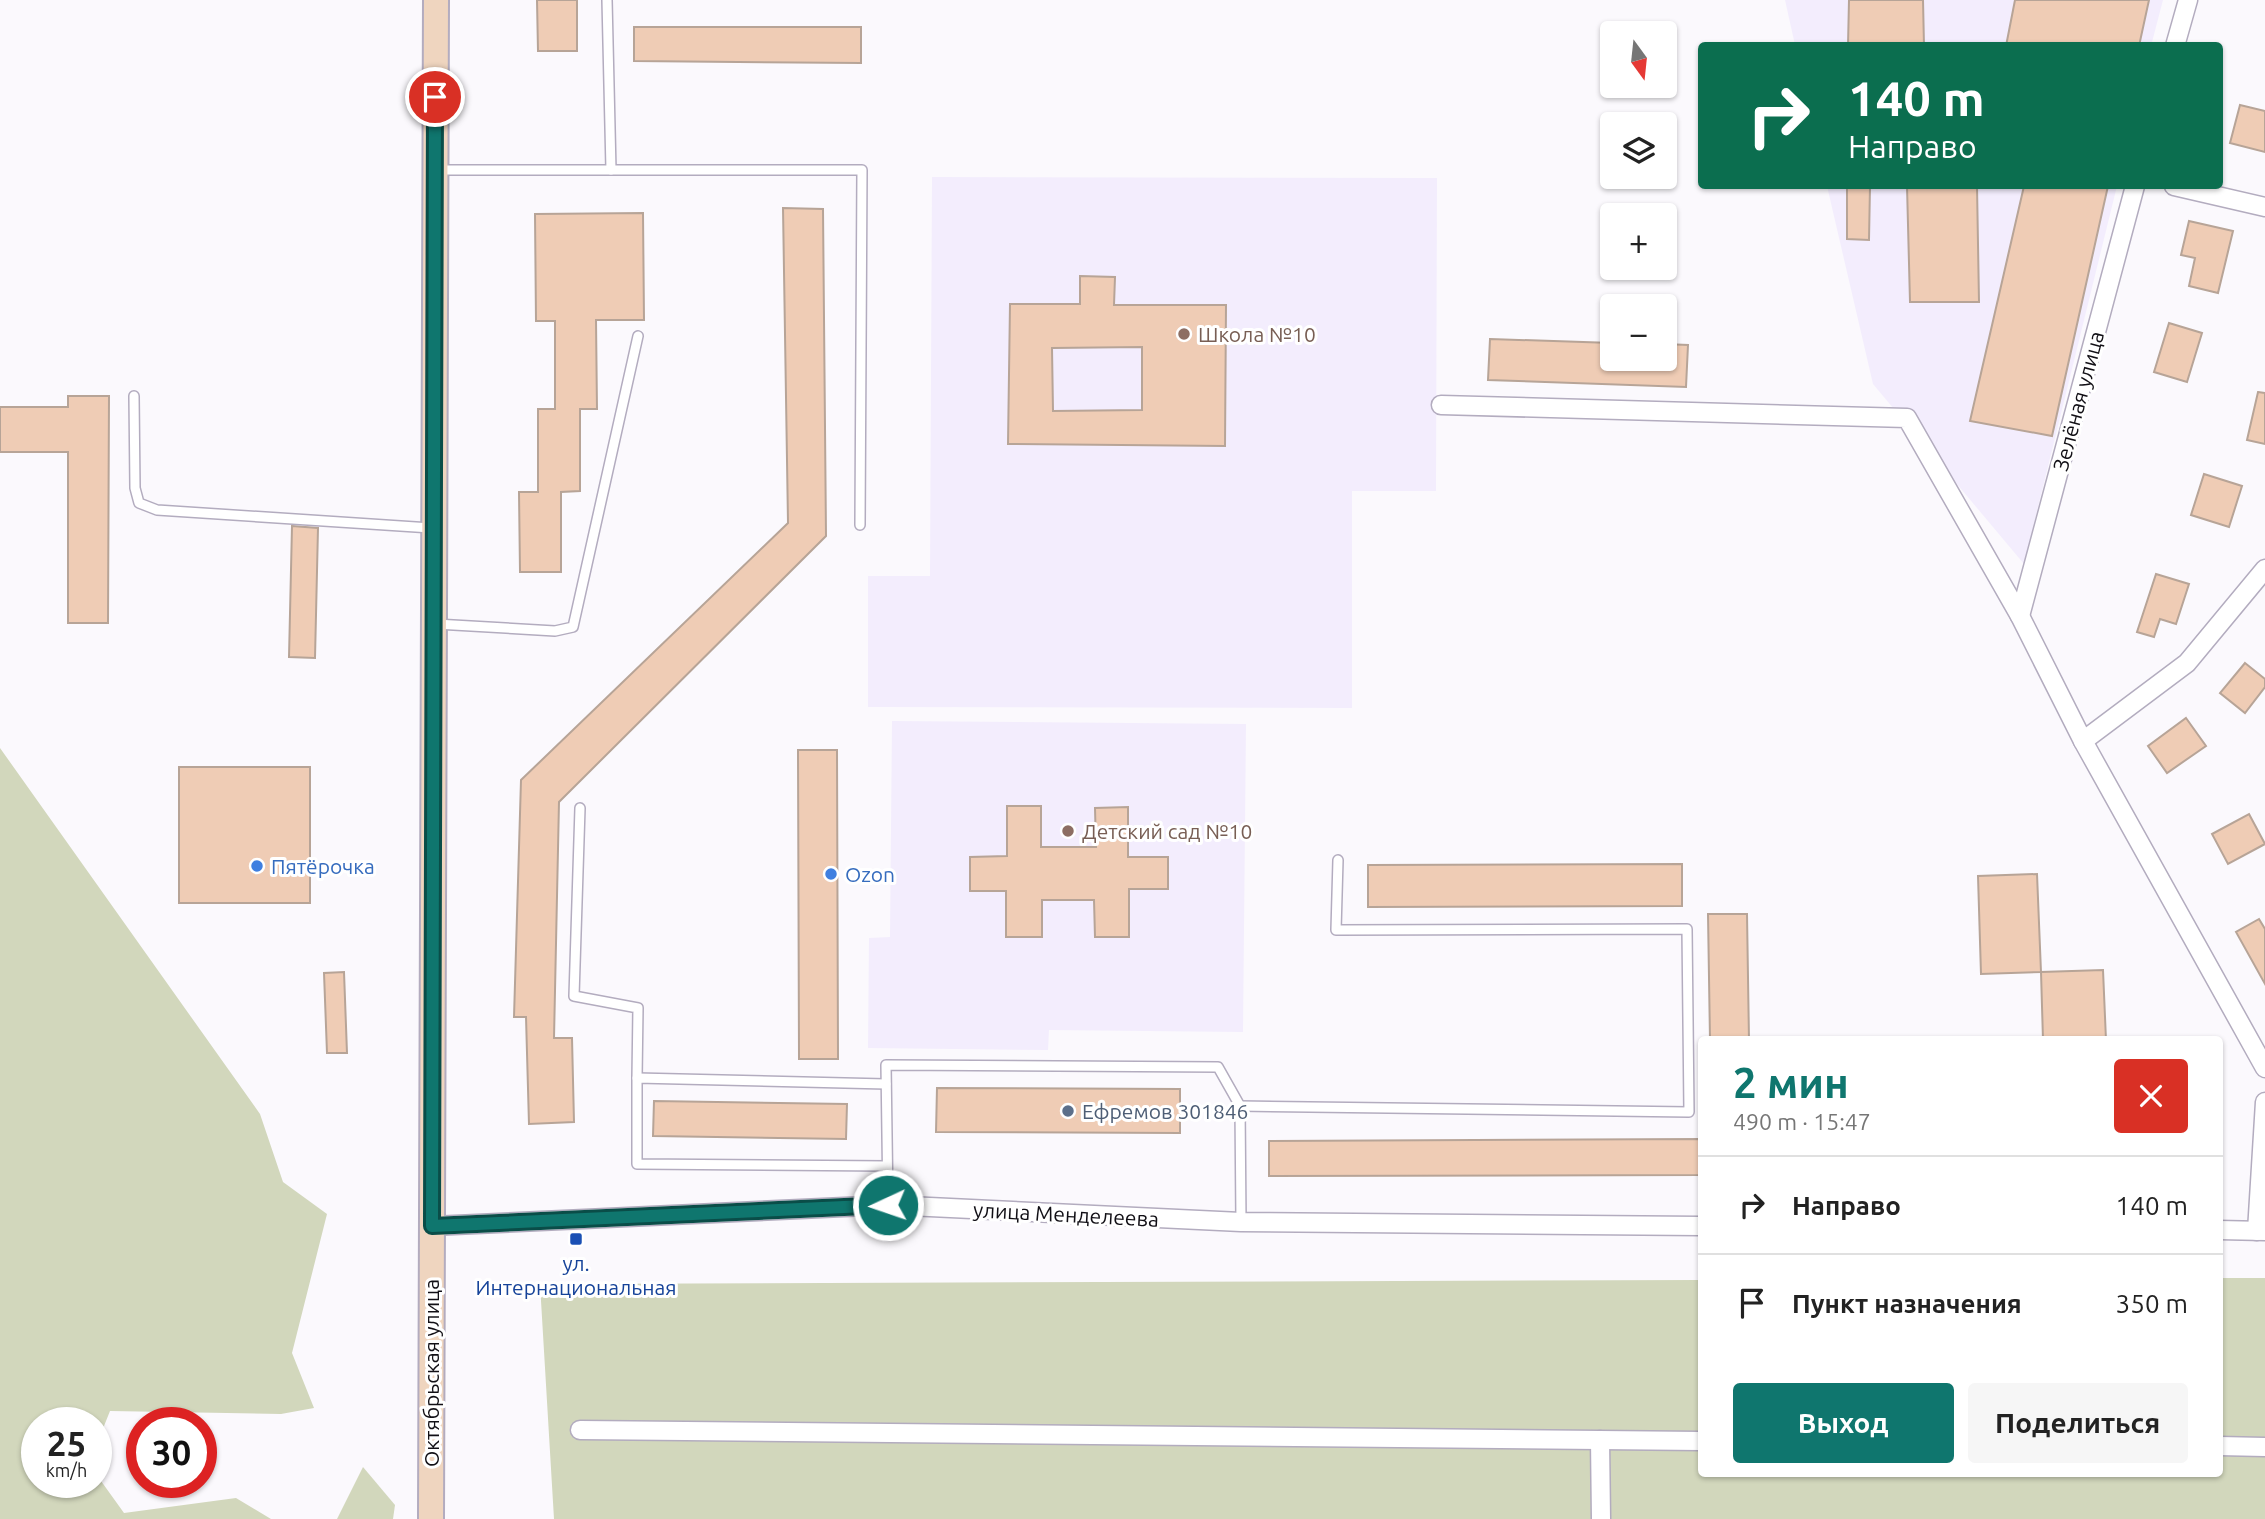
<!DOCTYPE html>
<html lang="ru">
<meta charset="utf-8">
<style>
:root{--surface:#fff;--page:#f6f6f6;--text:#222;--muted:#767676;--line:#e0e0e0;--accent:#0f766e}
body{margin:0;font-family:Ubuntu,sans-serif;background:var(--page);color:var(--text);height:100vh;display:flex;flex-direction:column;font-size:26px;white-space:nowrap}
*{box-sizing:border-box;margin:0}
p{font-size:23px;color:var(--muted)}
.icon{flex:none;width:38px;height:38px;fill:none;stroke:currentColor;stroke-width:2;stroke-linecap:round;stroke-linejoin:round}
.map{position:relative;flex:1;overflow:hidden}
.sheet{position:absolute;left:1698px;top:1036px;width:525px;height:441px;display:flex;flex-direction:column;background:var(--surface);border-radius:7px;box-shadow:0 2px 5px #0004}
.sheet>*{flex:none}
.hud{position:absolute;left:1698px;top:42px;width:525px;height:147px;border-radius:7px;box-shadow:0 2px 5px #0004;background:#0b6e4f;color:#fff;overflow:hidden}
.needle{width:46px;rotate:165deg}
.controls{position:absolute;left:1600px;top:21px;display:grid;gap:14px}
.controls a{display:grid;place-items:center;width:77px;height:77px;border-radius:7px;background:var(--surface);box-shadow:0 2px 5px #0004;font-size:35px}
.speed{position:absolute;left:21px;top:1407px;display:flex;gap:14px;font-size:35px;font-weight:700;text-align:center}
.speed>*{display:grid;place-content:center;width:91px;height:91px;border-radius:50%;background:var(--surface);box-shadow:0 2px 5px #0004;line-height:1}
.speed small{font-size:18px;font-weight:400}
.speed .limit{border:10px solid #d22;background:#fff;color:#111}
.pin{position:absolute;display:grid;place-items:center;width:60px;height:60px;color:#fff;margin:-30px;border:4px solid #fff;border-radius:50%;box-shadow:0 2px 7px #0007}
.me{position:absolute;width:77px;margin:-38px;rotate:267deg;stroke-linejoin:round;filter:drop-shadow(0 0 5px #0008)}
.turn{display:flex;align-items:center;gap:24px;height:147px;padding:0 35px;font-size:32px}
.turn .icon{width:91px;height:91px;stroke-width:2.5}
.turn b{display:block;font-size:49px;line-height:60px}
.round{display:grid;place-items:center;flex:none;width:74px;height:74px;border-radius:7px;background:var(--page)}
.head{display:flex;align-items:center;justify-content:space-between;height:119px;padding:0 35px}
h1{font-size:42px;font-weight:700;line-height:52px;color:var(--accent)}
.button{display:flex;gap:14px;margin-top:auto;padding:14px 35px}
.button a{flex:1;height:80px;border-radius:7px;background:var(--accent);color:#fff;font-size:28px;font-weight:700;line-height:80px;text-align:center}
.button a+a{background:var(--page);color:var(--text)}
ul{padding:0;list-style:none}
li{display:flex;align-items:center;gap:21px;height:98px;padding:0 35px;border-top:2px solid var(--line)}
li div{flex:1}
li b{display:block;font-size:26px}
li em{font-style:normal}
.map>svg:first-child{display:block}
.built{fill:#f3edfd}
.green{fill:#d2d7bc}
.building{fill:#efccb5;stroke:#b7a497;stroke-width:2;fill-rule:evenodd}
.lines{fill:none;stroke-linecap:round;stroke-linejoin:round}
.lane-casing{stroke:#b3acbf;stroke-width:12}
.street-casing{stroke:#b3acbf;stroke-width:21}
.secondary-casing{stroke:#b3acbf;stroke-width:28}
.lane{stroke:#fff;stroke-width:9}
.street{stroke:#fff;stroke-width:18}
.secondary{stroke:#efd5bf;stroke-width:24}
.route-casing{stroke:#0a4d48;stroke-width:18}
.route{stroke:#0f766e;stroke-width:12}
.education-dot{fill:#8d6e63;stroke:#fff;stroke-width:2.5}
.shop-dot{fill:#3f7fe0;stroke:#fff;stroke-width:2.5}
.service-dot{fill:#5c6f8a;stroke:#fff;stroke-width:2.5}
.transit-dot{fill:#1a4fb4;stroke:#fff;stroke-width:2.5}
.labels{text-anchor:middle;dominant-baseline:central;stroke-width:6;stroke-linejoin:round;paint-order:stroke}
.education-label{font-size:21px;fill:#785e54;stroke:#fff;text-anchor:start}
.street-label{font-size:21px;fill:#110f15;stroke:#fff}
.shop-label{font-size:21px;fill:#366cbe;stroke:#fff;text-anchor:start}
.service-label{font-size:21px;fill:#4e5e75;stroke:#fff;text-anchor:start}
.transit-label{font-size:21px;fill:#164399;stroke:#fff}
</style>
<div class="map">
<svg width="2265" height="1519" viewBox="0 0 2265 1519">
<rect width="100%" height="100%" fill="#fbf9fd"/>
<!-- built -->
<g class="built">
<path d="M1785 0H2163L2151 46 1795 45Z"/>
<path d="M932 177 1437 178 1436 491H1352V708L868 707V576H930Z"/>
<path d="M1827 186H2117L2024 564 1873 384Z"/>
<path d="M892 721 1246 724 1243 1032 1049 1030 1048 1050 868 1048 869 938 890 937Z"/>
</g>
<!-- green -->
<g class="green">
<path d="M0 748 260 1114 283 1182 327 1214 292 1353 314 1408 281 1414 110 1411 96 1446V1423H37V1482H96V1474L124 1513 236 1498 271 1519H0Z"/>
<path d="M2219 1278H2265V1519H554L540 1284 1701 1280V1474H2219Z"/>
<path d="M363 1467 395 1505 393 1519H337Z"/>
</g>
<!-- building -->
<g class="building">
<path d="M537 0H577V51H538Z"/>
<path d="M1849 0H1923L1924 46H1848Z"/>
<path d="M2015 0H2149L2139 46H2006Z"/>
<path d="M634 27H861V63L634 61Z"/>
<path d="M2240 105 2265 111V152L2230 143Z"/>
<path d="M1847 186H1870L1869 240 1847 239Z"/>
<path d="M1907 186H1977L1979 302H1910Z"/>
<path d="M2024 186H2108L2052 436 1970 421Z"/>
<path d="M783 208 823 209 826 536 559 802 554 1038H572L574 1122 529 1124 526 1017H514L521 780 788 523Z"/>
<path d="M643 213 644 320H596L597 409H580V491L561 492V572H520L519 492H538V409H555V321H536L535 214Z"/>
<path d="M2189 221 2233 231 2218 293 2189 286 2195 258 2181 255Z"/>
<path d="M1080 276 1115 277 1114 305H1226L1225 446 1008 444 1010 304H1080ZM1142 347V410L1053 411 1052 348Z"/>
<path d="M2169 323 2202 333 2187 382 2154 372Z"/>
<path d="M1490 339 1612 343V359H1664V344L1688 345 1686 387 1488 380Z"/>
<path d="M2258 392 2265 393V444L2247 440Z"/>
<path d="M68 396H109L108 623H68V452H0V407H68Z"/>
<path d="M2204 474 2242 486 2229 527 2191 515Z"/>
<path d="M292 526 318 528 315 658 289 657Z"/>
<path d="M2156 574 2189 584 2176 624 2160 619 2154 637 2137 632Z"/>
<path d="M2245 663 2265 679V687L2245 713 2220 693Z"/>
<path d="M2186 718 2206 746 2167 773 2148 746Z"/>
<path d="M798 750H837L838 1059H799Z"/>
<rect x="179" y="767" width="131" height="136"/>
<path d="M1007 806H1041V847H1096L1095 808 1128 807V857H1168V889H1129V937H1095L1094 900H1042V937H1006V891H970V857L1007 856Z"/>
<path d="M2249 814 2265 844 2228 864 2212 834Z"/>
<path d="M1682 864V906L1368 907V865Z"/>
<path d="M2037 874 2041 972 1981 974 1978 876Z"/>
<path d="M1708 914H1747L1749 1040H1710Z"/>
<path d="M2259 919 2265 929V984L2236 932Z"/>
<path d="M2103 970 2106 1040H2043L2041 972Z"/>
<path d="M344 972 347 1053H327L324 973Z"/>
<path d="M937 1088 1180 1089V1133L936 1132Z"/>
<path d="M654 1101 847 1104 846 1139 653 1136Z"/>
<path d="M1701 1139V1175L1269 1176V1141Z"/>
</g>
<g class="lines">
<defs>
<g id="lane">
<path d="M437 170H611L607 0"/>
<path d="M611 170H862L860 525"/>
<path d="M134 396 135 488 139 503 157 510 431 528"/>
<path d="M436 624 555 631 573 627 638 336"/>
<path d="M580 808 574 996 638 1008 637 1078"/>
<path d="M886 1084 637 1078V1164L887 1166"/>
<path d="M1240 1106 1689 1112 1687 929 1336 930 1338 860"/>
<path d="M888 1205 886 1065 1218 1067 1240 1106 1241 1222"/>
</g>
<g id="street">
<path d="M2175 46 2188 0"/>
<path d="M2174 186 2265 207"/>
<path d="M1441 405 1907 418 2020 616 2083 741 2265 1068"/>
<path d="M2020 616 2135 186"/>
<path d="M2083 741 2187 663 2265 569"/>
<path d="M432 1226 888 1205 1241 1222 1701 1226"/>
<path d="M2219 1230 2265 1231"/>
<path d="M2257 1231 2265 1102"/>
<path d="M580 1430 1701 1441"/>
<path d="M1600 1440 1601 1519"/>
<path d="M2219 1446 2265 1447"/>
</g>
<path id="secondary" d="M431 1519 436 0"/>
</defs>
<!-- lane casing -->
<use href="#lane" class="lane-casing"/>
<!-- street casing -->
<use href="#street" class="street-casing"/>
<!-- secondary casing -->
<use href="#secondary" class="secondary-casing"/>
<!-- lane -->
<use href="#lane" class="lane"/>
<!-- street -->
<use href="#street" class="street"/>
<!-- secondary -->
<use href="#secondary" class="secondary"/>
</g>
<g class="lines">
<defs>
<path id="route" d="M435 97 432 1226 888 1205"/>
</defs>
<!-- route casing -->
<use href="#route" class="route-casing"/>
<!-- route -->
<use href="#route" class="route"/>
</g>
<!-- markers -->
<g class="education-dot">
<circle cx="1184" cy="334" r="7"/>
<circle cx="1068" cy="831" r="7"/>
</g>
<g class="shop-dot">
<circle cx="257" cy="866" r="7"/>
<circle cx="831" cy="874" r="7"/>
</g>
<circle class="service-dot" cx="1068" cy="1111" r="7"/>
<rect class="transit-dot" x="569" y="1232" width="14" height="14" rx="3.5"/>
<g class="labels">
<!-- education labels -->
<g class="education-label">
<text x="1198" y="334">Школа №10</text>
<text x="1082" y="831">Детский сад №10</text>
</g>
<!-- street labels -->
<g class="street-label">
<text transform="translate(2078 401) rotate(-75)">Зелёная улица</text>
<text transform="translate(1066 1214) rotate(3)">улица Менделеева</text>
<text transform="translate(431 1373) rotate(-90)">Октябрьская улица</text>
</g>
<!-- shop labels -->
<g class="shop-label">
<text x="271" y="866">Пятёрочка</text>
<text x="845" y="874">Ozon</text>
</g>
<!-- service labels -->
<g class="service-label">
<text x="1082" y="1111">Ефремов 301846</text>
</g>
<!-- transit labels -->
<g class="transit-label">
<text x="576" y="1263">ул.<tspan x="576" dy="24">Интернациональная</tspan></text>
</g>
</g>
</svg>
<div class="controls">
<a><svg class="needle" viewBox="-14 -14 28 28"><path d="M0-13l5 13h-10z" fill="#e53935"/><path d="M0 13l5-13h-10z" fill="#767676"/></svg></a>
<a><svg class="icon" aria-label="layers" viewBox="0 0 24 24"><path d="M12 4l9 5-9 5-9-5zM3 14l9 5 9-5"/></svg></a>
<a>+</a>
<a>−</a>
</div>
<div class="speed"><div>25<small>km/h</small></div><div class="limit">30</div></div>
<div class="pin" style="left:435px;top:97px;background:#d93025"><svg class="icon" aria-label="arrive" viewBox="0 0 24 24"><path d="M6 21V4h12l-3 4 3 4H6"/></svg></div>
<svg class="me" style="left:888px;top:1205px" viewBox="-20 -20 40 40"><circle r="17" fill="#0f766e" stroke="#fff" stroke-width="3"/><path d="M0-11L8 9 0 5-8 9z" fill="#fff"/></svg>
<div class="hud">
<div class="turn"><svg class="icon" aria-label="right" viewBox="0 0 24 24"><path d="M7 20v-9h11M14 6l5 5-5 5"/></svg><div><b>140 m</b>Направо</div></div>
</div>
<section class="sheet">
<div class="head"><div><h1>2 мин</h1><p>490 m · 15:47</p></div><a class="round" style="background:#d93025;color:#fff"><svg class="icon" aria-label="close" viewBox="0 0 24 24"><path d="M6 6l12 12M18 6L6 18"/></svg></a></div>
<ul>
<li><svg class="icon" aria-label="right" viewBox="0 0 24 24"><path d="M7 20v-9h11M14 6l5 5-5 5"/></svg><div><b>Направо</b></div><em>140 m</em></li>
<li><svg class="icon" aria-label="arrive" viewBox="0 0 24 24"><path d="M6 21V4h12l-3 4 3 4H6"/></svg><div><b>Пункт назначения</b></div><em>350 m</em></li>
</ul>
<div class="button"><a>Выход</a><a>Поделиться</a></div>
</section>
</div>
